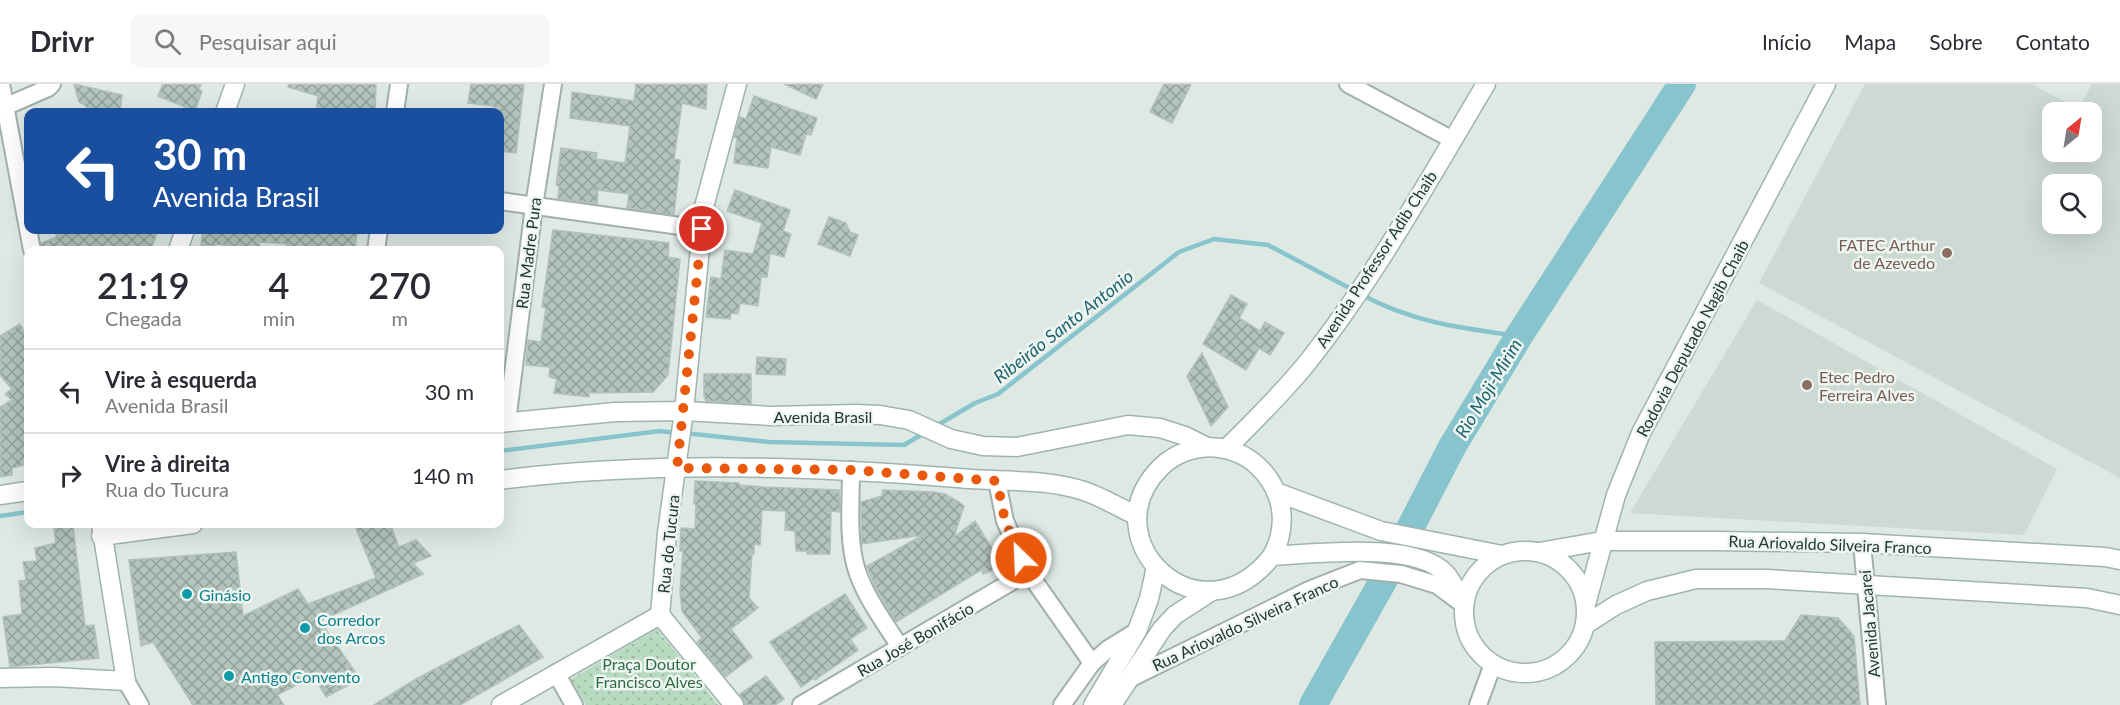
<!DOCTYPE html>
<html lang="pt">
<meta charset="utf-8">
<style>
:root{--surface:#fff;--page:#f7f7f7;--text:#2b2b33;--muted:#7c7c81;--line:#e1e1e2}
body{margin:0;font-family:Lato,sans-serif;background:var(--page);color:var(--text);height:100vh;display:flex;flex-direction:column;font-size:22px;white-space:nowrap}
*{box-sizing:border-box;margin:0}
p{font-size:20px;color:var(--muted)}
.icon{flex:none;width:33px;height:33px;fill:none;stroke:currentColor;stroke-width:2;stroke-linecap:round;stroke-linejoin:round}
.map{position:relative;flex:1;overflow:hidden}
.panel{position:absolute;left:24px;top:162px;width:480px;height:282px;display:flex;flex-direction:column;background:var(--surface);border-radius:12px;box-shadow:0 6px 24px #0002}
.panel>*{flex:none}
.guide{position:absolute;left:24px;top:24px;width:480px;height:126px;border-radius:12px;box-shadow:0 6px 24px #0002;background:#1a4fa0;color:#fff;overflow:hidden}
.needle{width:39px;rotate:30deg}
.buttons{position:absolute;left:2042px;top:18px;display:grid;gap:12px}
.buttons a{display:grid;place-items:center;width:60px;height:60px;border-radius:12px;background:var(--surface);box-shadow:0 6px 24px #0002;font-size:30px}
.pin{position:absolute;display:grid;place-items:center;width:51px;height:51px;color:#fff;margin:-26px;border:3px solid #fff;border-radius:50%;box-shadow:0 2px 6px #0007}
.me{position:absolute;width:66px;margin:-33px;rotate:336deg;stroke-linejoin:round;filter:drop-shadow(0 0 4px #0008)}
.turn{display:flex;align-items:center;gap:21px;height:126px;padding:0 30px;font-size:27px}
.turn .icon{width:78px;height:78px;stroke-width:2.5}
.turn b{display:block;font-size:42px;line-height:51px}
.eta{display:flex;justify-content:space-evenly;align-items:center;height:102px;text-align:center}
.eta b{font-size:36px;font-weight:600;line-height:42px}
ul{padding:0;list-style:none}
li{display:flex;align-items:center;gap:18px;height:84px;padding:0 30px;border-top:2px solid var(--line)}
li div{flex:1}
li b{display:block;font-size:22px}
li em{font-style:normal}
header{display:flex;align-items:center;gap:36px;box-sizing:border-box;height:84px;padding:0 30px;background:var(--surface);border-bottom:2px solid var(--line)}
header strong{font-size:28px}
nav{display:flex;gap:33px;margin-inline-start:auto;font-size:21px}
.search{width:420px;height:54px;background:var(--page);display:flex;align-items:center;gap:15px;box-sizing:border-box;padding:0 21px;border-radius:12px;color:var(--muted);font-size:22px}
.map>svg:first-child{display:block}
.built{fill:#cdd9d3;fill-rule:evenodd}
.green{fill:url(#green-dots)}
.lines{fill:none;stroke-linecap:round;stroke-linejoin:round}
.stream{stroke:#88c4cd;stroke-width:4.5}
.river{stroke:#88c4cd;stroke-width:28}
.building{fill:url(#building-cross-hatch);stroke:#b1c2bb;stroke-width:1.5}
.street-casing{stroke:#a1b0ab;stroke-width:20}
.secondary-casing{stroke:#9eb5ac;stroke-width:21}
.street{stroke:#fff;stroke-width:16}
.secondary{stroke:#fff;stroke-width:18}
.route{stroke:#ea580c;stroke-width:10;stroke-dasharray:0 18}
.education-dot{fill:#8d6e63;stroke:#eff6f2;stroke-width:2}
.culture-dot{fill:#0f9aa8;stroke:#eff6f2;stroke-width:2}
.labels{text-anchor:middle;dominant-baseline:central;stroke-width:5;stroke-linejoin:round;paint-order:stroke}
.education-label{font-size:16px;fill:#785e54;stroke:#eff6f2;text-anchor:end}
.street-label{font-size:16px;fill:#203831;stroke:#eff6f2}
.culture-label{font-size:16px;fill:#0d838f;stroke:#eff6f2;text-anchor:start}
.park-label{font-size:16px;fill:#2d6d44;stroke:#eff6f2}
.water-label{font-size:18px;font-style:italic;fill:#1e6571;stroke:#eff6f2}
</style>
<header>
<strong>Drivr</strong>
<div class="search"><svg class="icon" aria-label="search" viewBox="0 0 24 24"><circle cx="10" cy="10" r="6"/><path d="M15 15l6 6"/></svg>Pesquisar aqui</div>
<nav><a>Início</a><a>Mapa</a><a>Sobre</a><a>Contato</a></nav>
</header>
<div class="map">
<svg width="2120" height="621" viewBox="0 0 2120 621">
<defs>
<pattern id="green-dots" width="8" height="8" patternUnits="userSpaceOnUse" patternTransform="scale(1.5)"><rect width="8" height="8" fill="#b8dac0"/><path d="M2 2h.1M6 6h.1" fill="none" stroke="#9ebca5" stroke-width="1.8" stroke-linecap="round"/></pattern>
<pattern id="building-cross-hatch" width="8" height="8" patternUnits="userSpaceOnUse" patternTransform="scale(1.5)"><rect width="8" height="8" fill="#b4c4bd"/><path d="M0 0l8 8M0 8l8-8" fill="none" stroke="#92a09a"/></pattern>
</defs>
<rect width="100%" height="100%" fill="#dee9e4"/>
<!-- built -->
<g class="built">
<path d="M1865 0H2032L2078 25 2092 0H2120V394L1759 199ZM2052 28H2091V68H2052ZM2052 100H2091V140H2052Z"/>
<path d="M1757 216 2057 385 2024 451 1630 429Z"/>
</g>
<!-- green -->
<path class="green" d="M657 545 718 621H586L571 595Z"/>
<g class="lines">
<!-- stream -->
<g class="stream">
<path d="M1362 211C1415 239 1461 244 1519 252"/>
<path d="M936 342 975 319 998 310 1179 168 1214 155 1268 161 1355 207"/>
<path d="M684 349 769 358 904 361 926 348"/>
<path d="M500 367 660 347 676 349"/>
<path d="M0 432 28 428"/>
</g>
<!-- river -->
<path class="river" d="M1313 621 1383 497 1452 363 1519 252 1682 0"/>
</g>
<!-- building -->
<g class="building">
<path d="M74 0 122 11 120 28H88L85 21 79 18Z"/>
<path d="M163 0H201L199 6 202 7 195 27 158 12Z"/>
<path d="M289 0H376L375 28H316L318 12 288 3Z"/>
<path d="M471 0H524L516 69 500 67V28H494V22L468 19Z"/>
<path d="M636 0H707L706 25 682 19 674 75 680 76 674 131 627 124 629 110 598 106 597 120 558 114 559 102 556 101 561 64 597 69 596 75 625 79 630 42 570 34 572 8 634 17Z"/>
<path d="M784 0H823L816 15Z"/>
<path d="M1164 0H1191L1172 39 1150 28Z"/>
<path d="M754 12 817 34 811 51 806 50 800 71 771 63 768 84 734 79 737 54 734 53 740 33 746 35Z"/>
<path d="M735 106 790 126 783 147 791 150 784 173 770 169 767 193H761L758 222 740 219 738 230 731 229 730 235 706 233 711 193 721 195 725 166 753 170 762 139 727 127Z"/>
<path d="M829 133 846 139 850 148 858 151 850 172 818 160Z"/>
<path d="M54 146H158L151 166H42L41 159 57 153Z"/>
<path d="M203 146H330L357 148 355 166H286V160L260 158 259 166H250L240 165 241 163 215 160V162L201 161Z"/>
<path d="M553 146 669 159 668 173 680 175 668 291 653 308 589 309V313L554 309 557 295 549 293 550 283 526 281 528 256 541 258 546 224 542 223Z"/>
<path d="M1231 211 1247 220 1239 234 1260 247 1265 238 1284 249 1270 271 1259 264 1246 286 1203 260Z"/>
<path d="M20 240 28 255V325L24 327 28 344V380L12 384V391L0 393V323L12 316 5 310 12 305 0 291V252Z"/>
<path d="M1202 269 1228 323 1211 342 1187 292Z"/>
<path d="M757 273 786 275 785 291 756 290Z"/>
<path d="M704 290H751V320L706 317 704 312Z"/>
<path d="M695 397 739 399V401L763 403 839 406 840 428 831 427 830 470H807L808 467H796L795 447 785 446 786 427 762 426 760 461 754 460V470L752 469 749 514 758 524 731 545 752 573 725 593 697 558 702 554 682 527 680 508 683 467H680L681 444 695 445 696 420H694Z"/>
<path d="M883 406 933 408 945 410 959 418 964 422 954 453 975 437 1003 482 983 490 981 486 896 538 875 502 867 482 923 451 862 460 861 418 882 412Z"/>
<path d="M367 440H390L399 463 416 456 431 472 413 479 423 490 320 537 360 595 326 613 314 592 277 611 284 621H193L153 558 141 562 129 476 236 468 243 532 298 505 308 520 376 494 356 444Z"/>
<path d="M73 442 85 542 94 541 99 574 10 583 3 533 22 530 19 497 26 496 23 478 37 477 35 464 56 459 54 444Z"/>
<path d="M845 510 867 544 850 555 858 566 815 596 814 594 801 603 770 558Z"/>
<path d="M1801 531 1838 534 1854 552 1860 621H1656L1655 558 1785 557Z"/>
<path d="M519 541 543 573 460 621H374L416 595Z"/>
<path d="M766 592 784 615 775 621H745L740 610Z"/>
</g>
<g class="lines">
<defs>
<g id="street">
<path d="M1 0 32 166"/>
<path d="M1348 0 1453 56"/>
<path d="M0 25 48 4 52 0"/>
<path d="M395 28 399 0"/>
<path d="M500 117 702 145"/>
<path d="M376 166 379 146"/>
<path d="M507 338 534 122 553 0"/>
<path d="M851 386C851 418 847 456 857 487 866 514 885 539 900 563"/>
<path d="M997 397 1005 437 1028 488 1092 579"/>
<path d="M1862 459 1877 621"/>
<path d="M556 589 574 621"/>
<path d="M1127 596 1309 506 1360 486 1401 490 1437 501 1464 521"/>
<path d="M126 597 140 621"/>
<path d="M801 621 1028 488"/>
<path d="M1062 621 1092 579 1108 565 1137 547"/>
<path d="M1478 621 1493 580"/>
</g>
<g id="secondary">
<path d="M225 28 235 0"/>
<path d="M178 166 185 146"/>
<path d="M500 339 615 328 684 327 772 332 856 330 880 331 909 336 951 355 983 362 1017 363 1128 341 1160 344 1185 352 1207 363"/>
<path d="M1226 365C1254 337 1282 310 1307 279 1375 193 1430 94 1486 0"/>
<path d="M500 396C651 377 806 382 958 394 999 398 1044 394 1084 407 1102 413 1120 424 1137 432"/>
<path d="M1276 408 1381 447 1502 471"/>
<path d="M0 411 28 407"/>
<path d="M101 452 193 440"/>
<circle cx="1525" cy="528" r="61"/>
<path d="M1539 468 1602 457H1715L1862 459 2105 473 2120 476"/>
<path d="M1272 472C1275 466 1279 458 1280 451 1289 411 1261 370 1220 364 1199 361 1176 368 1161 383 1088 455 1200 563 1272 472 1314 470 1414 457 1445 489 1453 497 1458 511 1464 521"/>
<path d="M1586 520 1616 411 1641 349 1826 0"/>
<path d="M660 531 667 449 684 327 704 123 737 0"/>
<path d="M660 531 734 621"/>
<path d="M1585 541 1616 521 1647 507 1696 495H1767L2087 514 2120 521"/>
<path d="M0 594 53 593 126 597 101 440"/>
<path d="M501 621 660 531"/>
<path d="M1093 621 1137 547 1149 515 1156 483"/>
<path d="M1112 621 1162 545 1175 531 1212 507"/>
</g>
</defs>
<!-- street casing -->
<use href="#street" class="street-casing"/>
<!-- secondary casing -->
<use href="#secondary" class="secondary-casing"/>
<!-- street -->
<use href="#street" class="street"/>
<!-- secondary -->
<use href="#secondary" class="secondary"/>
</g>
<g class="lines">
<!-- route -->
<path class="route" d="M702 145 677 384 851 386 997 397 1005 437 1021 474"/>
</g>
<!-- markers -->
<g class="education-dot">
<circle cx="1947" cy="169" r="6"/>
<circle cx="1807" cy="301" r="6"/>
</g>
<g class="culture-dot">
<circle cx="187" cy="510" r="6"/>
<circle cx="305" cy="544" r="6"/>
<circle cx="229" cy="592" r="6"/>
</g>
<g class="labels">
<!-- education labels -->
<g class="education-label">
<text x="1935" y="160">FATEC Arthur<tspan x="1935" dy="18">de Azevedo</tspan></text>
<text x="1819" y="292" text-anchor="start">Etec Pedro<tspan x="1819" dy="18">Ferreira Alves</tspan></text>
</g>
<!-- street labels -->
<g class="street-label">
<text transform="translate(528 169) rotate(-83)">Rua Madre Pura</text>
<text transform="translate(1376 175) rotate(-57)">Avenida Professor Adib Chaib</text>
<text transform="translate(1692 254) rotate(-62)">Rodovia Deputado Nagib Chaib</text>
<text x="823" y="332">Avenida Brasil</text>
<text transform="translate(668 460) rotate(-84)">Rua do Tucura</text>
<text transform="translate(1830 460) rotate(2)">Rua Ariovaldo Silveira Franco</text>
<text transform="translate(1245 539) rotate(-25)">Rua Ariovaldo Silveira Franco</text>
<text transform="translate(1869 540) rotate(-95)">Avenida Jacareí</text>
<text transform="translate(915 555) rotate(-30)">Rua José Bonifácio</text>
</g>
<!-- culture labels -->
<g class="culture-label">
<text x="199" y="510">Ginásio</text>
<text x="317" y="535">Corredor<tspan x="317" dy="18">dos Arcos</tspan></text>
<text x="241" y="592">Antigo Convento</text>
</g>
<!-- park labels -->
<g class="park-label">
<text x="649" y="579">Praça Doutor<tspan x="649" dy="18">Francisco Alves</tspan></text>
</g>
<!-- water labels -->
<g class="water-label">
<text transform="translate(1063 242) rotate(-38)">Ribeirão Santo Antonio</text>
<text transform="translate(1488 304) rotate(-59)">Rio Moji-Mirim</text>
</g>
</g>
</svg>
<div class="buttons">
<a><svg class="needle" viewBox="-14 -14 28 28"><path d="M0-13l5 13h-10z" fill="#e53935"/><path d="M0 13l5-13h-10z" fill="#7c7c81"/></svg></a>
<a><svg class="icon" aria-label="search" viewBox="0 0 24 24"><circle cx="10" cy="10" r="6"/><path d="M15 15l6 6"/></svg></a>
</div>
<div class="pin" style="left:702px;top:145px;background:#d93025"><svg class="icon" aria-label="arrive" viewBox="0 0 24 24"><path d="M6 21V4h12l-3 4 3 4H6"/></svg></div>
<svg class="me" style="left:1021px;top:474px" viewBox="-20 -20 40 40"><circle r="17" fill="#ea580c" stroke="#fff" stroke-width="3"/><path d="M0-11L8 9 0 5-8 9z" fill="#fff"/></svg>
<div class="guide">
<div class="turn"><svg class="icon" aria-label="left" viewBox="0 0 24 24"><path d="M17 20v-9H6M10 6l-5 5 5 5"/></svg><div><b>30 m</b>Avenida Brasil</div></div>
</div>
<section class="panel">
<div class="eta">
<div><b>21:19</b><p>Chegada</p></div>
<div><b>4</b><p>min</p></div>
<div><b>270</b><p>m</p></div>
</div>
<ul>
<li><svg class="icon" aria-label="left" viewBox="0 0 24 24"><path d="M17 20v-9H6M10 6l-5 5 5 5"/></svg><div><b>Vire à esquerda</b><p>Avenida Brasil</p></div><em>30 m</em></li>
<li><svg class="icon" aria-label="right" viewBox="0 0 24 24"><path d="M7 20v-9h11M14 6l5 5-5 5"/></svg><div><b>Vire à direita</b><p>Rua do Tucura</p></div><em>140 m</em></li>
</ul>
</section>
</div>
